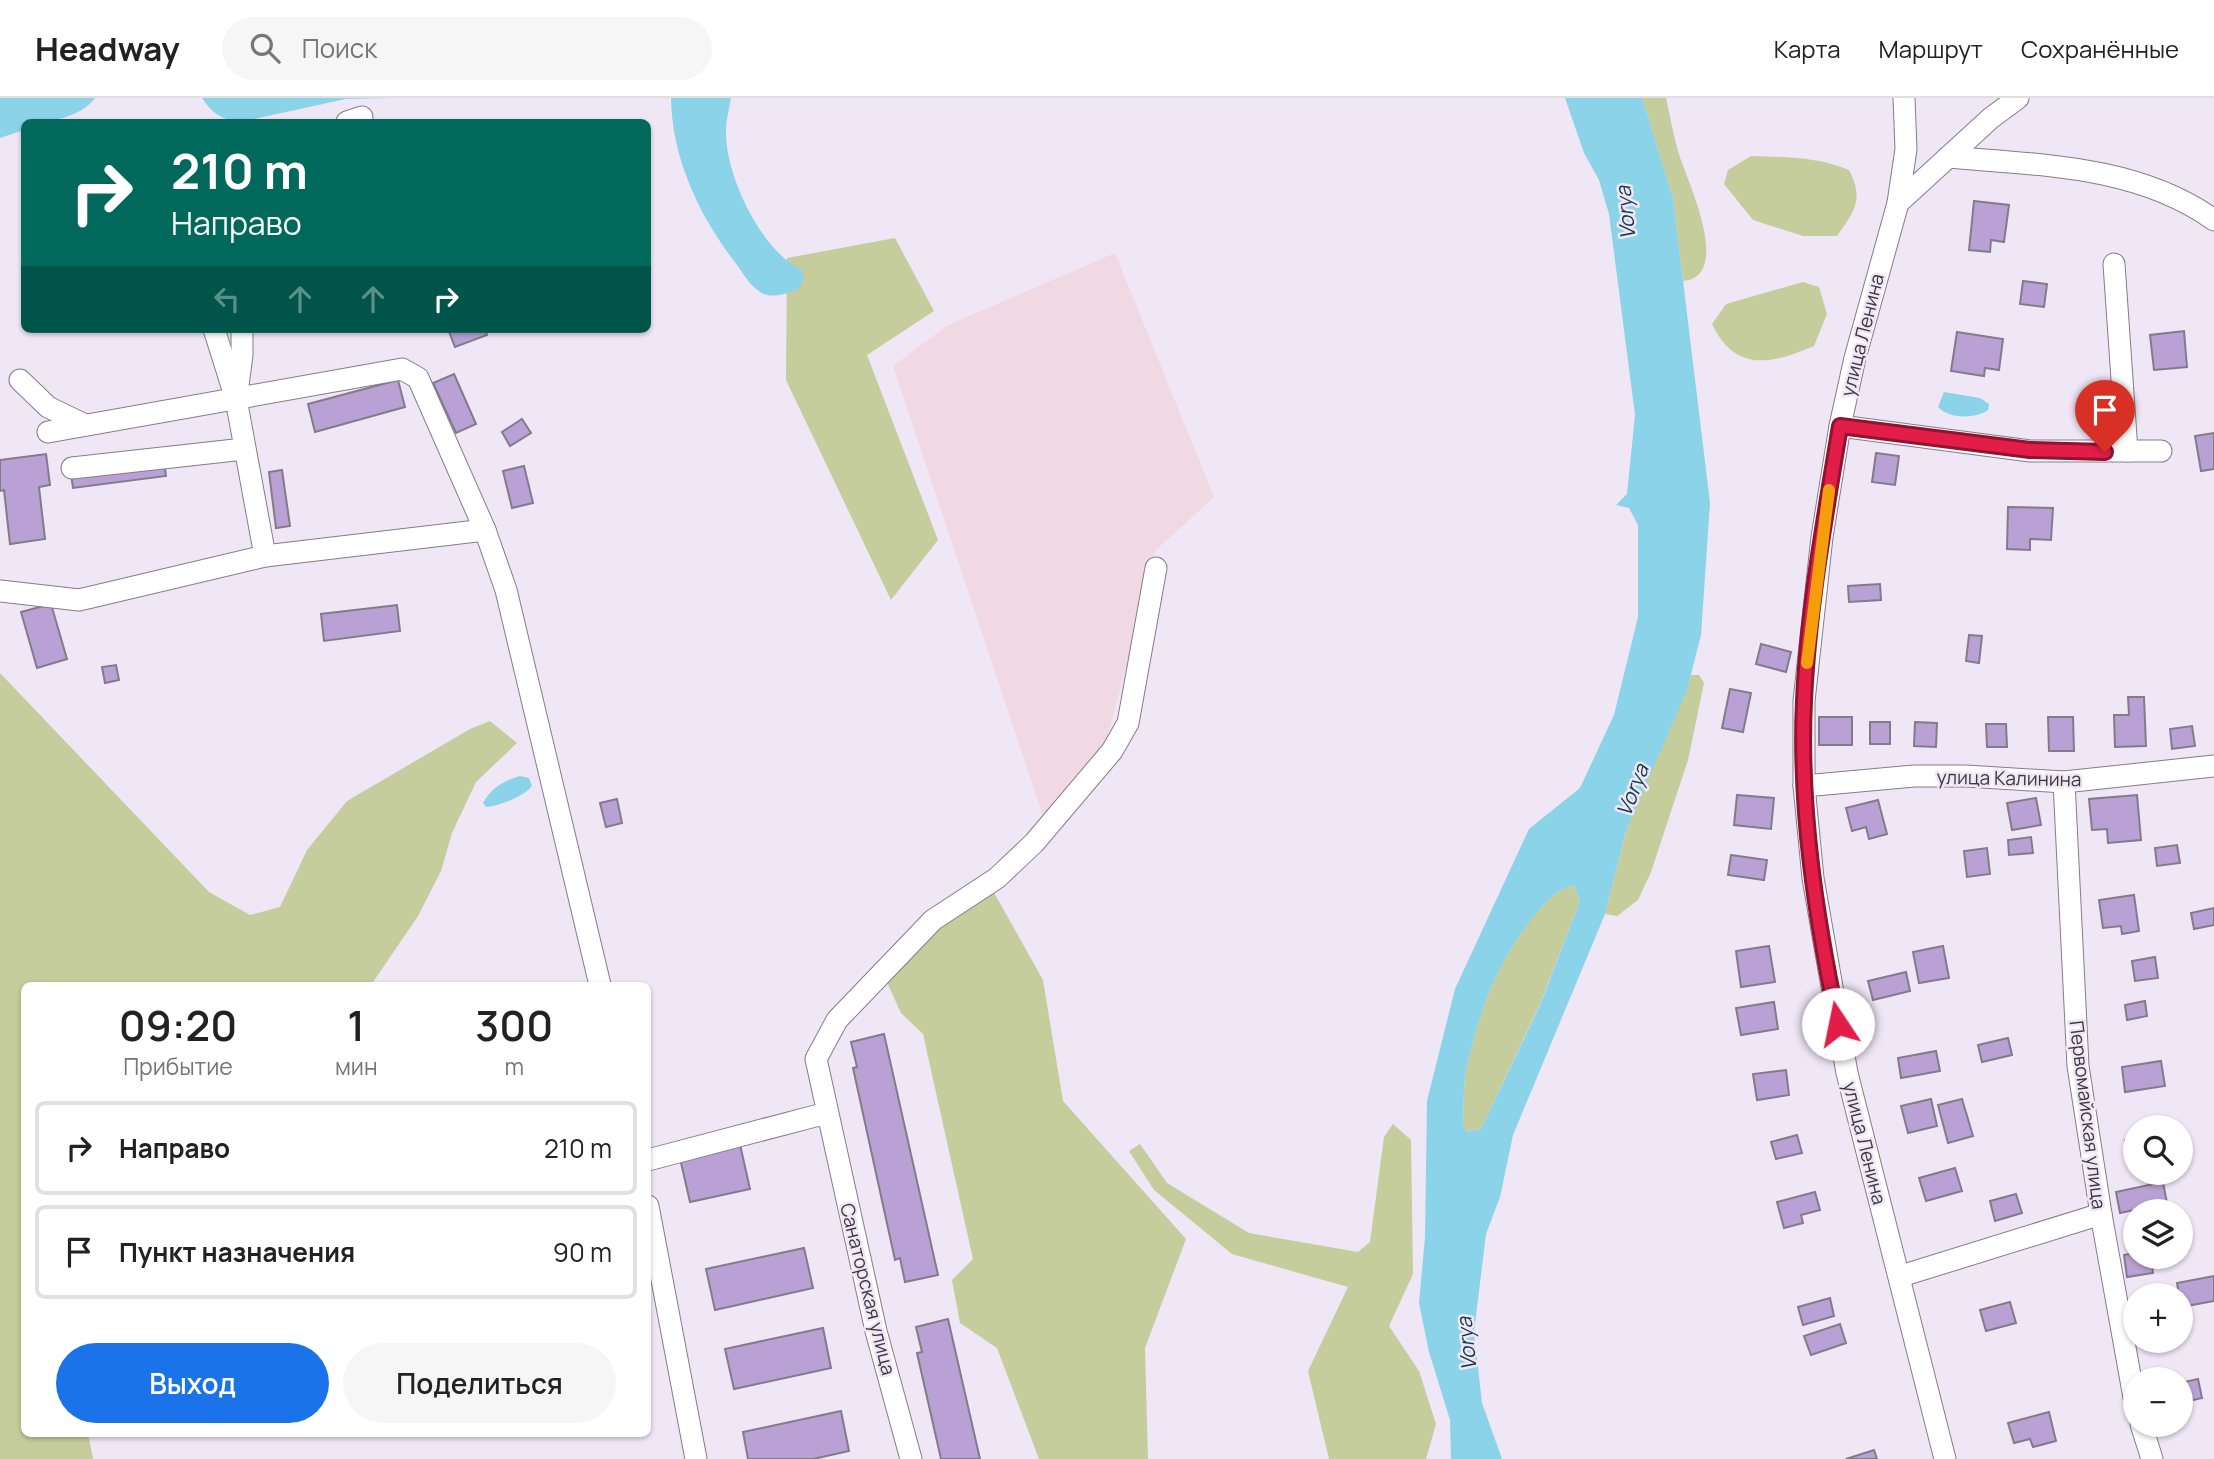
<!DOCTYPE html>
<html lang="ru">
<meta charset="utf-8">
<style>
:root{--surface:#fff;--page:#f6f6f6;--text:#222;--muted:#767676;--line:#e0e0e0;--accent:#1a73e8}
body{margin:0;font-family:Manrope,sans-serif;background:var(--page);color:var(--text);height:100vh;display:flex;flex-direction:column;font-size:26px;white-space:nowrap}
*{box-sizing:border-box;margin:0}
p{font-size:23px;color:var(--muted)}
.icon{flex:none;width:38px;height:38px;fill:none;stroke:currentColor;stroke-width:2;stroke-linecap:round;stroke-linejoin:round}
.map{position:relative;flex:1;overflow:hidden}
.details{position:absolute;left:21px;top:884px;width:630px;height:455px;display:flex;flex-direction:column;background:var(--surface);border-radius:10px;box-shadow:0 2px 5px #0004}
.details>*{flex:none}
.banner{position:absolute;left:21px;top:21px;width:630px;height:214px;border-radius:10px;box-shadow:0 2px 5px #0004;background:#00695c;color:#fff;overflow:hidden}
.tools{position:absolute;left:2123px;top:1017px;display:grid;gap:14px}
.tools a{display:grid;place-items:center;width:70px;height:70px;border-radius:50%;background:var(--surface);box-shadow:0 2px 5px #0004;font-size:35px}
.pin{position:absolute;display:grid;place-items:center;width:60px;height:60px;color:#fff;margin:-72px -30px;border-radius:50% 50% 50% 0;rotate:-45deg;box-shadow:0 0 7px #0007}
.pin .icon{rotate:45deg}
.me{position:absolute;width:77px;margin:-38px;rotate:349deg;stroke-linejoin:round;filter:drop-shadow(0 0 5px #0008)}
.turn{display:flex;align-items:center;gap:24px;height:147px;padding:0 35px;font-size:32px}
.turn .icon{width:91px;height:91px;stroke-width:2.5}
.turn b{display:block;font-size:49px;line-height:60px}
.lanes{display:flex;align-items:center;height:66px;padding:0 35px;background:#0003;justify-content:center;gap:35px;direction:ltr}
.lanes .off{opacity:.35}
.eta{display:flex;justify-content:space-evenly;align-items:center;height:119px;text-align:center}
.eta b{font-size:42px;font-weight:600;line-height:49px}
.cta{display:flex;gap:14px;margin-top:auto;padding:14px 35px}
.cta a{flex:1;height:80px;border-radius:42px;background:var(--accent);color:#fff;font-size:28px;font-weight:600;line-height:80px;text-align:center}
.cta a+a{background:var(--page);color:var(--text)}
ul{padding:0;list-style:none}
li{display:flex;align-items:center;gap:21px;height:94px;margin:0 14px 10px;padding:0 21px;border:4px solid var(--line);border-radius:10px}
li div{flex:1}
li b{display:block;font-size:26px}
li em{font-style:normal}
header{display:flex;align-items:center;gap:42px;box-sizing:border-box;height:98px;padding:0 35px;background:var(--surface);border-bottom:2px solid var(--line)}
header strong{font-size:33px}
nav{display:flex;gap:38px;margin-inline-start:auto;font-size:24px}
.search{width:490px;height:63px;background:var(--page);display:flex;align-items:center;gap:18px;box-sizing:border-box;padding:0 24px;border-radius:38px;color:var(--muted);font-size:26px}
.map>svg:first-child{display:block}
.industrial{fill:#f1d9e3}
.green{fill:#c5cd9c}
.water{fill:#8bd3e9;fill-rule:evenodd}
.building{fill:#baa1d5;stroke:#827b8a;stroke-width:2}
.lines{fill:none;stroke-linecap:round;stroke-linejoin:round}
.minor-casing{stroke:#857c8b;stroke-width:23}
.minor{stroke:#fff;stroke-width:21}
.route-casing{stroke:#92132f;stroke-width:18}
.route{stroke:#e11d48;stroke-width:12}
.slow{stroke:#f59e0b;stroke-width:12}
.labels{text-anchor:middle;dominant-baseline:central;stroke-width:5;stroke-linejoin:round;paint-order:stroke}
.street-label{font-size:19px;fill:#3d393f;stroke:#efe6f6}
.water-label{font-size:21px;font-style:italic;fill:#183b45;stroke:#efe6f6}
</style>
<header>
<strong>Headway</strong>
<div class="search"><svg class="icon" aria-label="search" viewBox="0 0 24 24"><circle cx="10" cy="10" r="6"/><path d="M15 15l6 6"/></svg>Поиск</div>
<nav><a>Карта</a><a>Маршрут</a><a>Сохранённые</a></nav>
</header>
<div class="map">
<svg width="2214" height="1361" viewBox="0 0 2214 1361">
<rect width="100%" height="100%" fill="#efe6f6"/>
<!-- industrial -->
<path class="industrial" d="M1115 155 1214 399 1156 452 1107 641 1044 721 893 268 948 227Z"/>
<!-- green -->
<g class="green">
<path d="M1642 0H1666C1670 18 1673 36 1678 53 1685 79 1735 178 1683 183L1673 100Z"/>
<path d="M1751 58C1785 59 1818 59 1849 72 1864 101 1855 113 1837 138H1803L1753 122 1724 86 1728 72Z"/>
<path d="M895 140 934 213 867 257 938 442 891 502 786 282 787 160Z"/>
<path d="M1803 184 1819 189 1827 216 1814 248C1772 266 1735 275 1712 226L1726 206Z"/>
<path d="M0 575 209 794 250 817 280 809 307 752 347 703 470 631 490 623 517 645 476 684 452 735 441 773 418 818 371 887H24V1335H88L93 1361H0Z"/>
<path d="M1691 577H1699L1704 585 1688 662 1651 774 1638 802 1617 818 1605 816 1626 733Z"/>
<path d="M1574 787 1580 803 1540 906 1481 1031 1466 1034 1463 1026C1464 1007 1463 985 1467 967 1473 943 1480 917 1489 894 1500 865 1542 792 1574 787Z"/>
<path d="M992 791 1043 882 1063 1003 1186 1141 1145 1250 1148 1361H1039L997 1250 960 1225 952 1182 973 1161 923 936 901 915 885 880 941 822Z"/>
<path d="M1393 1026 1411 1042 1413 1176 1389 1228 1419 1273 1436 1326 1426 1361H1329L1308 1273 1348 1189 1232 1156 1154 1092 1129 1053 1140 1046 1167 1085 1249 1135 1358 1154 1370 1144 1384 1039Z"/>
</g>
<!-- water -->
<g class="water">
<path d="M0 0H95C79 21 49 24 24 24V32L0 40Z"/>
<path d="M202 0H391L346 1 245 23C225 24 213 17 202 0Z"/>
<path d="M671 0H731C729 11 726 22 726 33 725 77 761 153 802 172L804 180 798 192C787 195 773 201 762 195 751 189 744 177 737 167 700 119 672 62 671 0Z"/>
<path d="M1565 0H1642L1673 100 1710 405 1701 537 1687 592 1626 733 1605 816 1513 1037 1500 1099 1486 1136 1474 1234 1482 1305 1502 1361H1451L1450 1322 1429 1254 1419 1205 1425 1139 1427 1003 1455 891 1529 731 1580 690 1614 617 1638 519V427L1629 410 1616 407 1627 396 1635 317 1609 116 1599 82 1584 55ZM1574 787 1580 803 1540 907 1481 1031 1467 1034 1463 1026C1464 1007 1463 985 1467 967 1473 943 1480 917 1489 894 1500 866 1542 792 1574 787Z"/>
<path d="M1944 294 1980 300 1989 306 1988 312C1976 321 1948 321 1938 309Z"/>
<path d="M520 678 529 680 532 688C523 699 501 707 486 709L483 705C491 690 503 683 520 678Z"/>
</g>
<!-- building -->
<g class="building">
<path d="M1974 103 2009 107 2004 144 1991 142 1990 154 1969 152Z"/>
<path d="M2023 183 2047 186 2044 209 2020 206Z"/>
<path d="M448 231H485L487 237 455 249Z"/>
<path d="M2184 233 2187 269 2154 272 2150 237Z"/>
<path d="M1957 234 2003 241 1999 272 1985 270 1984 278 1951 273Z"/>
<path d="M454 276 476 326 456 335 433 285Z"/>
<path d="M398 282 405 309 315 334 308 306Z"/>
<path d="M522 321 531 335 510 348 502 334Z"/>
<path d="M2214 335V371L2201 373 2195 338Z"/>
<path d="M1876 355 1899 358 1895 387 1872 384Z"/>
<path d="M46 356 50 387 39 389 45 441 10 446 4 392 0 393V362Z"/>
<path d="M164 364 166 378 73 390 71 376Z"/>
<path d="M524 368 533 405 512 410 503 373Z"/>
<path d="M282 372 290 428 276 430 269 374Z"/>
<path d="M2008 409 2053 410 2051 442 2030 441V452L2007 451Z"/>
<path d="M1880 486 1881 502 1849 504 1848 488Z"/>
<path d="M51 506 67 561 37 570 21 514Z"/>
<path d="M397 507 400 533 324 543 321 516Z"/>
<path d="M1969 537 1982 538 1979 565 1966 563Z"/>
<path d="M1761 546 1791 554 1786 574 1756 566Z"/>
<path d="M116 567 119 582 105 585 102 569Z"/>
<path d="M1730 591 1751 595 1743 634 1722 630Z"/>
<path d="M2128 599H2144L2146 648 2115 649 2114 617H2129Z"/>
<rect x="1819" y="619" width="33" height="28"/>
<path d="M2048 619H2073L2074 653H2049Z"/>
<rect x="1870" y="624" width="20" height="22"/>
<path d="M1915 624 1937 625 1936 649 1914 648Z"/>
<path d="M1986 626H2006L2007 649H1987Z"/>
<path d="M2192 628 2195 648 2172 651 2170 631Z"/>
<path d="M1737 697 1774 700 1771 731 1734 727Z"/>
<path d="M2137 697 2141 742 2108 745 2107 731 2092 732 2089 701Z"/>
<path d="M2036 700 2041 727 2012 732 2007 705Z"/>
<path d="M617 701 622 725 606 729 600 705Z"/>
<path d="M1878 702 1887 736 1869 741 1866 729 1852 733 1846 710Z"/>
<path d="M2031 739 2033 755 2009 757 2008 742Z"/>
<path d="M2177 747 2180 765 2157 768 2155 750Z"/>
<path d="M1987 750 1990 776 1967 779 1964 753Z"/>
<path d="M1731 757 1767 762 1764 782 1728 777Z"/>
<path d="M2134 797 2139 833 2122 836 2121 828 2103 830 2099 802Z"/>
<path d="M2214 810V827L2194 831 2191 815Z"/>
<path d="M1769 848 1775 884 1741 889 1736 853Z"/>
<path d="M1943 848 1949 880 1919 885 1913 854Z"/>
<path d="M2155 859 2158 880 2135 883 2132 863Z"/>
<path d="M1906 874 1910 893 1873 902 1868 883Z"/>
<path d="M2145 903 2147 918 2127 922 2125 907Z"/>
<path d="M1774 904 1778 931 1741 937 1736 910Z"/>
<path d="M884 936 938 1177 905 1184 900 1160 895 1162 853 970 857 969 851 944Z"/>
<path d="M2008 940 2012 957 1982 964 1978 947Z"/>
<path d="M1936 953 1940 973 1901 980 1898 960Z"/>
<path d="M2161 963 2165 988 2125 994 2122 969Z"/>
<path d="M1786 972 1789 997 1757 1002 1753 976Z"/>
<path d="M1931 1001 1937 1028 1908 1035 1901 1008Z"/>
<path d="M1962 1001 1973 1038 1948 1045 1938 1007Z"/>
<path d="M1797 1037 1802 1055 1776 1061 1771 1044Z"/>
<path d="M2135 1040V1066L2129 1067 2125 1042Z"/>
<path d="M739 1042 750 1091 690 1104 679 1056Z"/>
<path d="M1955 1070 1962 1093 1926 1103 1919 1080Z"/>
<path d="M2163 1084 2167 1105 2120 1115 2116 1094Z"/>
<path d="M1815 1094 1820 1112 1801 1117 1803 1125 1784 1130 1777 1104Z"/>
<path d="M2016 1096 2022 1115 1995 1123 1990 1103Z"/>
<path d="M804 1150 813 1190 715 1212 706 1171Z"/>
<path d="M2135 1155V1158H2151L2153 1175 2127 1179 2124 1157Z"/>
<path d="M2214 1178V1203L2181 1209 2177 1185Z"/>
<path d="M1830 1200 1834 1218 1803 1227 1798 1209Z"/>
<path d="M2010 1204 2016 1225 1986 1233 1980 1212Z"/>
<path d="M948 1221 980 1361H941L917 1255 922 1254 916 1229Z"/>
<path d="M1840 1226 1846 1245 1811 1257 1804 1238Z"/>
<path d="M823 1230 831 1270 734 1291 725 1251Z"/>
<path d="M2198 1281 2202 1300 2180 1305V1285Z"/>
<path d="M841 1313 849 1353 813 1361H748L743 1334Z"/>
<path d="M2049 1314 2056 1343 2033 1349 2030 1341 2014 1345 2008 1325Z"/>
<path d="M1874 1352 1877 1361H1846Z"/>
</g>
<g class="lines">
<defs>
<g id="minor">
<path d="M1904 0 1906 51 1898 105 1855 260 1840 328 1822 439 1804 603V688L1813 780 1847 975 1945 1361"/>
<path d="M347 24 362 19"/>
<path d="M1948 59C2038 67 2137 67 2214 122"/>
<path d="M1898 105 1991 20 2018 0"/>
<path d="M2114 166 2127 353"/>
<path d="M214 231 236 301 265 458"/>
<path d="M20 282 48 309 85 327"/>
<path d="M237 295 242 257V231"/>
<path d="M1840 328 2030 353H2161"/>
<path d="M48 334 402 271 418 280 485 432 506 492 600 887"/>
<path d="M72 370 244 351"/>
<path d="M0 493 79 502 265 458 485 432"/>
<path d="M2064 684 2078 968 2101 1116 2135 1305"/>
<path d="M1804 688 1914 678H1966L2064 684 2214 668"/>
<path d="M648 1062 819 1017 827 1020"/>
<path d="M648 1108 696 1361"/>
<path d="M1901 1178 2101 1116"/>
<path d="M2141 1326 2152 1361"/>
<path d="M911 1361 876 1233 816 961 837 922 933 822 997 780 1034 745 1112 653 1128 625 1156 470"/>
</g>
</defs>
<!-- minor casing -->
<use href="#minor" class="minor-casing"/>
<!-- minor -->
<use href="#minor" class="minor"/>
</g>
<g class="lines">
<defs>
<path id="route" d="M1838 926C1816 820 1799 711 1804 603 1808 511 1825 419 1840 328L2030 352 2105 354"/>
</defs>
<!-- route casing -->
<use href="#route" class="route-casing"/>
<!-- route -->
<use href="#route" class="route"/>
<!-- slow -->
<path class="slow" d="M1807 565 1829 392"/>
</g>
<g class="labels">
<!-- street labels -->
<g class="street-label">
<text transform="translate(1862 237) rotate(-76)">улица Ленина</text>
<text transform="translate(2009 680) rotate(1)">улица Калинина</text>
<text transform="translate(2088 1017) rotate(83)">Первомайская улица</text>
<text transform="translate(1865 1045) rotate(76)">улица Ленина</text>
<text transform="translate(868 1191) rotate(76)">Санаторская улица</text>
</g>
<!-- water labels -->
<g class="water-label">
<text transform="translate(1625 115) rotate(-96)">Vorya</text>
<text transform="translate(1632 692) rotate(-69)">Vorya</text>
<text transform="translate(1466 1246) rotate(-96)">Vorya</text>
</g>
</g>
</svg>
<div class="tools">
<a><svg class="icon" aria-label="search" viewBox="0 0 24 24"><circle cx="10" cy="10" r="6"/><path d="M15 15l6 6"/></svg></a>
<a><svg class="icon" aria-label="layers" viewBox="0 0 24 24"><path d="M12 4l9 5-9 5-9-5zM3 14l9 5 9-5"/></svg></a>
<a>+</a>
<a>−</a>
</div>
<div class="pin" style="left:2105px;top:354px;background:#d93025"><svg class="icon" aria-label="arrive" viewBox="0 0 24 24"><path d="M6 21V4h12l-3 4 3 4H6"/></svg></div>
<svg class="me" style="left:1838px;top:926px" viewBox="-20 -20 40 40"><circle r="19" fill="#fff"/><path d="M0-13L10 11 0 6-10 11z" fill="#e11d48"/></svg>
<div class="banner">
<div class="turn"><svg class="icon" aria-label="right" viewBox="0 0 24 24"><path d="M7 20v-9h11M14 6l5 5-5 5"/></svg><div><b>210 m</b>Направо</div></div>
<div class="lanes"><svg class="icon off" aria-label="left" viewBox="0 0 24 24"><path d="M17 20v-9H6M10 6l-5 5 5 5"/></svg><svg class="icon off" aria-label="ahead" viewBox="0 0 24 24"><path d="M12 20V5M6 11l6-6 6 6"/></svg><svg class="icon off" aria-label="ahead" viewBox="0 0 24 24"><path d="M12 20V5M6 11l6-6 6 6"/></svg><svg class="icon" aria-label="right" viewBox="0 0 24 24"><path d="M7 20v-9h11M14 6l5 5-5 5"/></svg></div>
</div>
<section class="details">
<div class="eta">
<div><b>09:20</b><p>Прибытие</p></div>
<div><b>1</b><p>мин</p></div>
<div><b>300</b><p>m</p></div>
</div>
<ul>
<li><svg class="icon" aria-label="right" viewBox="0 0 24 24"><path d="M7 20v-9h11M14 6l5 5-5 5"/></svg><div><b>Направо</b></div><em>210 m</em></li>
<li><svg class="icon" aria-label="arrive" viewBox="0 0 24 24"><path d="M6 21V4h12l-3 4 3 4H6"/></svg><div><b>Пункт назначения</b></div><em>90 m</em></li>
</ul>
<div class="cta"><a>Выход</a><a>Поделиться</a></div>
</section>
</div>
